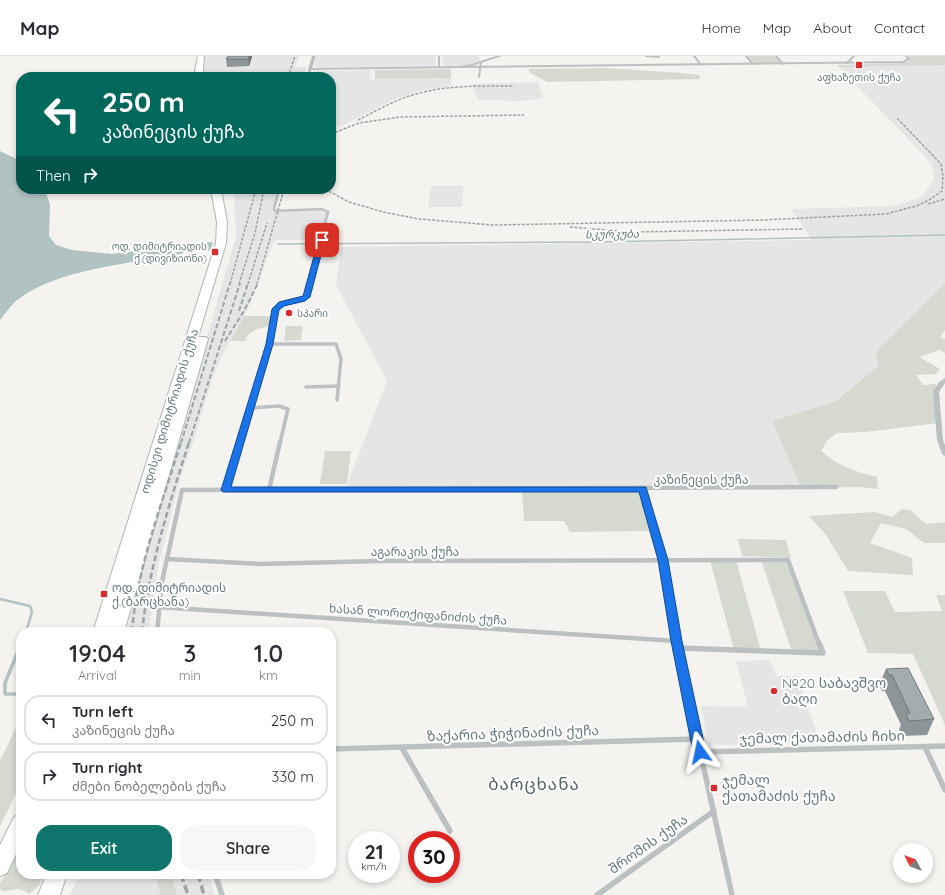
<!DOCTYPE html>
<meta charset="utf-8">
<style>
:root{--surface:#fff;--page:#f7f7f7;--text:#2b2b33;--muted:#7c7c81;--line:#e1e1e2;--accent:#0f766e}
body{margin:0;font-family:Quicksand,"Noto Sans Georgian",sans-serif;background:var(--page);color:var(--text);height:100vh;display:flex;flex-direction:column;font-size:15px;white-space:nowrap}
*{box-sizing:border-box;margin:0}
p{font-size:13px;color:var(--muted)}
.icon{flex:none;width:22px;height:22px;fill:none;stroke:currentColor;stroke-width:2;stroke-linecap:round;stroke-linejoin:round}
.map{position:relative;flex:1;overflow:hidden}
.side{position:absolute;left:16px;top:571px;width:320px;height:252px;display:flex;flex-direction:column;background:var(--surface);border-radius:16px;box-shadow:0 2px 6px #0003}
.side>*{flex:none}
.hud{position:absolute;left:16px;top:16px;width:320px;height:122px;border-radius:16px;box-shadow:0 2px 6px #0003;background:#00695c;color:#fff;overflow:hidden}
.needle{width:26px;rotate:312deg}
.tools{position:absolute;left:893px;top:787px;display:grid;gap:8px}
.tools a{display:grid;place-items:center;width:40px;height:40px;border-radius:50%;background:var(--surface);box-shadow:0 2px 6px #0003;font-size:20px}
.speed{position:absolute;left:348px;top:775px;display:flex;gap:8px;font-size:20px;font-weight:700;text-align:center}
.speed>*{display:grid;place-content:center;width:52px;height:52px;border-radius:50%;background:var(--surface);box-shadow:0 2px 6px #0003;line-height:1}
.speed small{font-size:10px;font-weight:400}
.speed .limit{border:6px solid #d22;background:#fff;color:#111}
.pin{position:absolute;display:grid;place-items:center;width:34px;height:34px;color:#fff;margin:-17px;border-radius:8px;box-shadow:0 2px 6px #0006}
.me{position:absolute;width:44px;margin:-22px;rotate:348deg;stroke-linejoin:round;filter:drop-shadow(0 0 3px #0008)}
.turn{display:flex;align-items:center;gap:14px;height:84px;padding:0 20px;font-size:18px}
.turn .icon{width:52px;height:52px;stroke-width:2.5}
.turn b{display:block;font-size:28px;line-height:34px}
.then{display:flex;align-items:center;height:38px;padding:0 20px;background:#0003;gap:8px;font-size:15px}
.eta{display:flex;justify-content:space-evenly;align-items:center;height:68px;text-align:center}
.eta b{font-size:24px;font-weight:600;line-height:28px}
.primary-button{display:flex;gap:8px;margin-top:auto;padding:8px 20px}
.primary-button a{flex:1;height:46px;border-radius:16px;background:var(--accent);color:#fff;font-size:16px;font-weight:600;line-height:46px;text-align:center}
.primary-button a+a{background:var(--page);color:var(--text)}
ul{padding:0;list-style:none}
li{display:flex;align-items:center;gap:12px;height:50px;margin:0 8px 6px;padding:0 12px;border:2px solid var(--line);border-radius:16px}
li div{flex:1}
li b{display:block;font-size:15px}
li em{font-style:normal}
header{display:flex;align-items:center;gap:24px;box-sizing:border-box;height:56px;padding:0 20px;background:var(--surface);border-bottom:1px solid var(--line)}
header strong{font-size:19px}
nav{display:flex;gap:22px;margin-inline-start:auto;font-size:14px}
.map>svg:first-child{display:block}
.built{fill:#e4e5e4}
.green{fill:#d5d9d0}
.water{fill:#b1c2c2}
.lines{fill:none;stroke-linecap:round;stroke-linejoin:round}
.stream-far2{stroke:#b1c2c2;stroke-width:1.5}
.stream-far1{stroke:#b1c2c2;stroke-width:2.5}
.stream{stroke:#b1c2c2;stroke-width:3.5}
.primary-casing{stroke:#aeb5b7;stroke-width:2}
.minor-far4{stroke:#bbc1c2;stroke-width:2}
.minor-far3{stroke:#bbc1c2;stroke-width:2.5}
.minor-far2{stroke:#bbc1c2;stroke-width:3.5}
.minor-far1{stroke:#bbc1c2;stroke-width:4.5}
.minor{stroke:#bbc1c2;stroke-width:5.5}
.tertiary{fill:#bbc1c2;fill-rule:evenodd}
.primary{fill:#fff;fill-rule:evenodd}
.rail-far3{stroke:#9ba4a7;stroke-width:1.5;stroke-dasharray:3 1.5;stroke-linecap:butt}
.rail-far2{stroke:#9ba4a7;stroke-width:2;stroke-dasharray:5 2.5;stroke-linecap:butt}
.rail-far1{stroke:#9ba4a7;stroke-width:2.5;stroke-dasharray:6 3;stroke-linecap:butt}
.rail{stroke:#9ba4a7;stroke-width:3.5;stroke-dasharray:8 4;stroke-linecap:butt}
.wall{fill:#8c9597}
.shaded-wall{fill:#72797b}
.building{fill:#a3adb0;stroke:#72797b}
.route{fill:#1a73e8;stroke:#114b97}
.poi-dot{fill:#d82c2e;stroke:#fff;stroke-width:1.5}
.labels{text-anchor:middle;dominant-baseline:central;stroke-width:4;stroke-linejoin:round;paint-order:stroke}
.far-poi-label{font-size:10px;fill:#657a80;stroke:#fff}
.far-water-label{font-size:11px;font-style:italic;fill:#5b7676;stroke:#fff}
.street-label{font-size:12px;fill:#657a80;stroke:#fff}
.poi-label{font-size:12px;fill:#657a80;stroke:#fff;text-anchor:start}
.near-poi-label{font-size:14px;fill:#657a80;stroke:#fff;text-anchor:start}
.near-street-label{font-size:14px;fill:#657a80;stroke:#fff}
.near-quarter-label{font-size:17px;letter-spacing:1px;fill:#526165;stroke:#fff}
</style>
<header>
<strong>Map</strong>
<nav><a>Home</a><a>Map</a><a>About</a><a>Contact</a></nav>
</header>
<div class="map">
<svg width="945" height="839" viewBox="0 0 945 839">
<rect width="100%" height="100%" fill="#f4f3f0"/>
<!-- built -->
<g class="built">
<path d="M206 0H299L295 11H306L304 21H269L270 16 206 17 202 15 204 1Z"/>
<path d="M317 0H436L435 10 319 12 314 11Z"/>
<path d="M443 0H479L480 5 464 9 443 10Z"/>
<path d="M945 9V227L876 295 878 310 836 345 772 365 801 432 345 434 387 325 336 229 341 191 812 184 791 153 893 150 922 141 934 123 932 108 839 11Z"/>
<path d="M371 14 370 23 451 22 452 30 419 35 393 44 342 70H331V21H311L313 17 317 15Z"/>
<path d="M538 26 543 42 521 45 478 44 472 28Z"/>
<path d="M431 130H463L462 151H428Z"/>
<path d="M234 133H279L274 153 275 155 322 153 328 156 322 184H274L251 246 225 294 212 323 195 381 181 419 158 511 150 566V576H127L139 514 236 181Z"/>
<path d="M770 604 776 620H798L820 687 709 689 701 650 748 651 736 605Z"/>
<path d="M80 818H155L160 836 159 839H70Z"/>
<path d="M171 818H208L215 839H177Z"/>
</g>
<!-- green -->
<g class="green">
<path d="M748 0H775L781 7H754Z"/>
<path d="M907 0H945V9L839 11 837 9 902 7 910 5Z"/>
<path d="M605 12 682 17 699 19 700 23 547 26 529 16V13Z"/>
<path d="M451 13V22L375 23V14Z"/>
<path d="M945 227V274L940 281 945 283V297L939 294 919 301 940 313 936 318 916 319 923 329 936 328 938 367 865 376 837 377 827 385 821 395C838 410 856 416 877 421L878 433 859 431 801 432 772 365 836 345 878 310 876 295Z"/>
<path d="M244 260H274L272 270C261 272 250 272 245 285H230Z"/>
<path d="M286 270H303L301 284 284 285Z"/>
<path d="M325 395H351L347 428H320Z"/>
<path d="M522 435H640L649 475 570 476 564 465H524Z"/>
<path d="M902 453 910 454 926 468 945 466V487H924L906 473 881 467 870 487 912 502 913 519 848 515 826 479 809 460 875 456 892 461Z"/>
<path d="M738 483 786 484 791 502 742 500Z"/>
<path d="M710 504H736L761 595 734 594Z"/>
<path d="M761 504H788L823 597 792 596Z"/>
<path d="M843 535H885L895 556 942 555 936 539H945V669L913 598 868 597Z"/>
<path d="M21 661V727L0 770V705Z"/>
<path d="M21 786V818H44L39 830 29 838C20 831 14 833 3 836L0 832V828Z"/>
<path d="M155 818H171L177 839H159L160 836Z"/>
</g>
<!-- water -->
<path class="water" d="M0 95 21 105V133H45L50 149 49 180 56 189 72 194 112 198 186 188 213 186 210 195C199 192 191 192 181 198 134 207 58 213 20 242 12 247 6 257 0 264Z"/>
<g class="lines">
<!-- stream-far2 -->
<path class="stream-far2" d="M278 188 597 186 945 179"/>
<!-- stream-far1 -->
<path class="stream-far1" d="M0 543 30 550 32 556 26 576"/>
<!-- stream -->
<path class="stream" d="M21 588 5 627V638H21"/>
<defs>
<g id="primary">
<path d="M198 0H204L203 15 205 21H197L195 15Z"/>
<path d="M211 133H221L227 166 226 187 198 281H206L208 283 124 576H93L216 187 217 166Z"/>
<path d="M21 758V788L7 817 0 820V789L14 761Z"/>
<path d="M47 818H67L60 839H38Z"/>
</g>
</defs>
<!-- primary casing -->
<use href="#primary" class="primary-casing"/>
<!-- minor-far4 -->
<g class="minor-far4">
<path d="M439 0V11"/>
<path d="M646 0 659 1"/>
<path d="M694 0 701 9"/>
<path d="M746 0 753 8"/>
<path d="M776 0 783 8"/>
<path d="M847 7 854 0"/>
<path d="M459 11 903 6 909 3 906 0"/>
<path d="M308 21 310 13"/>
<path d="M479 21 481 6"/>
</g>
<!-- minor-far3 -->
<g class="minor-far3">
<path d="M279 133 274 153 275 155 322 153 328 156"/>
<path d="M309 228 328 156"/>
</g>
<!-- minor-far2 -->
<g class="minor-far2">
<path d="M270 288H336L341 303 337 344"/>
<path d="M306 331 339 330"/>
<path d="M250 352 279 350 288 353 280 387"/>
<path d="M240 387 270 288 275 253 281 248 306 241 310 227"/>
</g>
<!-- minor-far1 -->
<g class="minor-far1">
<path d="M643 433 663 504 677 588"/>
<path d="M226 434 240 386"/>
<path d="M269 434 280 386"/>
<path d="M167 503 261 508 379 505 788 504 819 588"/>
<path d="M158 551 676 585"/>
<path d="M157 576 162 526 182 434 836 431"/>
</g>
<!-- minor -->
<g class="minor">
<path d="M676 587 732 839"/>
<path d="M678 592 823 597 819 587"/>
<path d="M925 691 945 734"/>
<path d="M402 692 450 775"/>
<path d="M331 693 697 683"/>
<path d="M700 696 945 690"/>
<path d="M215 818 222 839"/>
<path d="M597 839 714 755"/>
</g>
<!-- tertiary -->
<g class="tertiary">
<path d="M312 0H316L312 12 458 10 471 8 496 0H502L472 10 458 12 310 14 308 13Z"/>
<path d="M945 322V327L939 336 943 384 945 389V400L942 398 937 384 933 336 939 326Z"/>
</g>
<!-- primary -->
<use href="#primary" class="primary"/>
<!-- rail-far3 -->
<g class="rail-far3">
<path d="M288 21 295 0"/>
<path d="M358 64C378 54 398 42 420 37 450 29 483 30 514 30"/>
<path d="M331 78 359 67 400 61 524 59"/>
<path d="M325 133 349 146 383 156 419 163 493 169 763 164 886 158 916 150 929 144 942 135 943 121 941 108 897 62"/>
<path d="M928 148 945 143"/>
<path d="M570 171 632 176 803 173"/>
<path d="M230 228 256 133"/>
<path d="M239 228 255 177 264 133"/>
<path d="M248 228 267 167"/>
<path d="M257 228 284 133"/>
</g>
<!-- rail-far2 -->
<g class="rail-far2">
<path d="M239 255 248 227"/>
<path d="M225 285 244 255 258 227"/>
<path d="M181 387 230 227"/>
<path d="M189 387 240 227"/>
</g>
<!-- rail-far1 -->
<g class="rail-far1">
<path d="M132 576C137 511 162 448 181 386"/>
<path d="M142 576C149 511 169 449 189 386"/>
</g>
<!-- rail -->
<g class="rail">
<path d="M181 818 188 839"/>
<path d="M198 818 204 839"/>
</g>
</g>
<!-- wall -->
<g class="wall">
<path d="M252 1 249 10 227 11 226 3Z"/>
<path d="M886 613 934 663 927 679 902 680 899 673 901 669 885 635H882L879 629Z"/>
</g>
<!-- shaded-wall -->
<path class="shaded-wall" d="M249 0H252V1L249 10 248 3Z"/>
<!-- building -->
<g class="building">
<path d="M228 0H249L248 3H226Z"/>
<path d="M908 612 934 663 909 665 906 658 910 657 892 619H889L886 613Z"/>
</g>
<!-- route -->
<path class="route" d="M319 182 325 184 310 241 305 245 284 250 279 254 273 288 231 431H646L668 504 682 585 706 696 704 700 700 701 695 700 693 696 671 585 658 504 639 436H223L221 434 266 288 272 253 279 246 303 240Z"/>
<!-- markers -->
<g class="poi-dot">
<rect x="855" y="5" width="8" height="8" rx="2"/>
<rect x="211" y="192" width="8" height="8" rx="2"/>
<circle cx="289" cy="257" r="4"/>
<rect x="100" y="534" width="8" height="8" rx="2"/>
<circle cx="774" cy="635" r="4"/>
<rect x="710" y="728" width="8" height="8" rx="2"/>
</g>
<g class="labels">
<!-- far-poi labels -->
<g class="far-poi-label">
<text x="859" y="21">აფხაზეთის ქუჩა</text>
<text x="207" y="190" text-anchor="end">ოდ. დიმიტრიადის<tspan x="207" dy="12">ქ.(დივიზიონი)</tspan></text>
<text x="297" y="257" text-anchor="start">სპარი</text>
</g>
<!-- far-water labels -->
<g class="far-water-label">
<text transform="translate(612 178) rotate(-1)">სკურკუბა</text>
</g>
<!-- street labels -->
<g class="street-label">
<text transform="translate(169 355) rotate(-73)">ოდისეი დიმიტრიადის ქუჩა</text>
<text x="701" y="423">კაზინეცის ქუჩა</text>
<text x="415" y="495">აგარაკის ქუჩა</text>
<text transform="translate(418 558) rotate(4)">ხასან ლორთქიფანიძის ქუჩა</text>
</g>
<!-- poi labels -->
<g class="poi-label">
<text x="112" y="531">ოდ. დიმიტრიადის<tspan x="112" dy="14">ქ.(ბარცხანა)</tspan></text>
</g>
<!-- near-poi labels -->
<g class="near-poi-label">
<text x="782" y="627">№20 საბავშვო<tspan x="782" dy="16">ბაღი</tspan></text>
<text x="722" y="724">ჯემალ<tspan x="722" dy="16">ქათამაძის ქუჩა</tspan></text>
</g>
<!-- near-street labels -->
<g class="near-street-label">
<text transform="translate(513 677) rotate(-2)">ზაქარია ჭიჭინაძის ქუჩა</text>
<text transform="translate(822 681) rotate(-1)">ჯემალ ქათამაძის ჩიხი</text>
<text transform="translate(648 788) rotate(-35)">შრომის ქუჩა</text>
</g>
<!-- near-quarter labels -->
<g class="near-quarter-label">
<text x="534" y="727">ბარცხანა</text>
</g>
</g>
</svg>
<div class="tools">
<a><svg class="needle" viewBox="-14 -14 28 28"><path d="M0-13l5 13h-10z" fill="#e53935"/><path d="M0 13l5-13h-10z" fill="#7c7c81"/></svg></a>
</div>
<div class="speed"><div>21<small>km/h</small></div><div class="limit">30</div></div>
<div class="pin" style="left:322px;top:184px;background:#d93025"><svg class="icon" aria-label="arrive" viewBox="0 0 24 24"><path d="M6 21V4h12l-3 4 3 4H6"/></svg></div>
<svg class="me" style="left:700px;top:696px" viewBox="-20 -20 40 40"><path d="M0-17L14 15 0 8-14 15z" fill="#1a73e8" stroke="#fff" stroke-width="4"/></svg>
<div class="hud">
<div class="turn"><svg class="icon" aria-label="left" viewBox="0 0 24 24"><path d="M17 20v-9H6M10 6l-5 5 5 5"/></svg><div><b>250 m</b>კაზინეცის ქუჩა</div></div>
<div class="then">Then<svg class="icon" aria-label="right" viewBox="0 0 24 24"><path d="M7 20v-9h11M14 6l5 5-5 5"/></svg></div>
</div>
<section class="side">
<div class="eta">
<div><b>19:04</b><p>Arrival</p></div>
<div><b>3</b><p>min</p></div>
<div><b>1.0</b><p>km</p></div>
</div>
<ul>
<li><svg class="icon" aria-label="left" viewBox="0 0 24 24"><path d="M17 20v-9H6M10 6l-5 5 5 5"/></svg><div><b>Turn left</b><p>კაზინეცის ქუჩა</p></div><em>250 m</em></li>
<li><svg class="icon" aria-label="right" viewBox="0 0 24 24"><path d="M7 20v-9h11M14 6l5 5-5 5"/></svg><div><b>Turn right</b><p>ძმები ნობელების ქუჩა</p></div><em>330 m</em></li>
</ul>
<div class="primary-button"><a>Exit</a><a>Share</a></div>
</section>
</div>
